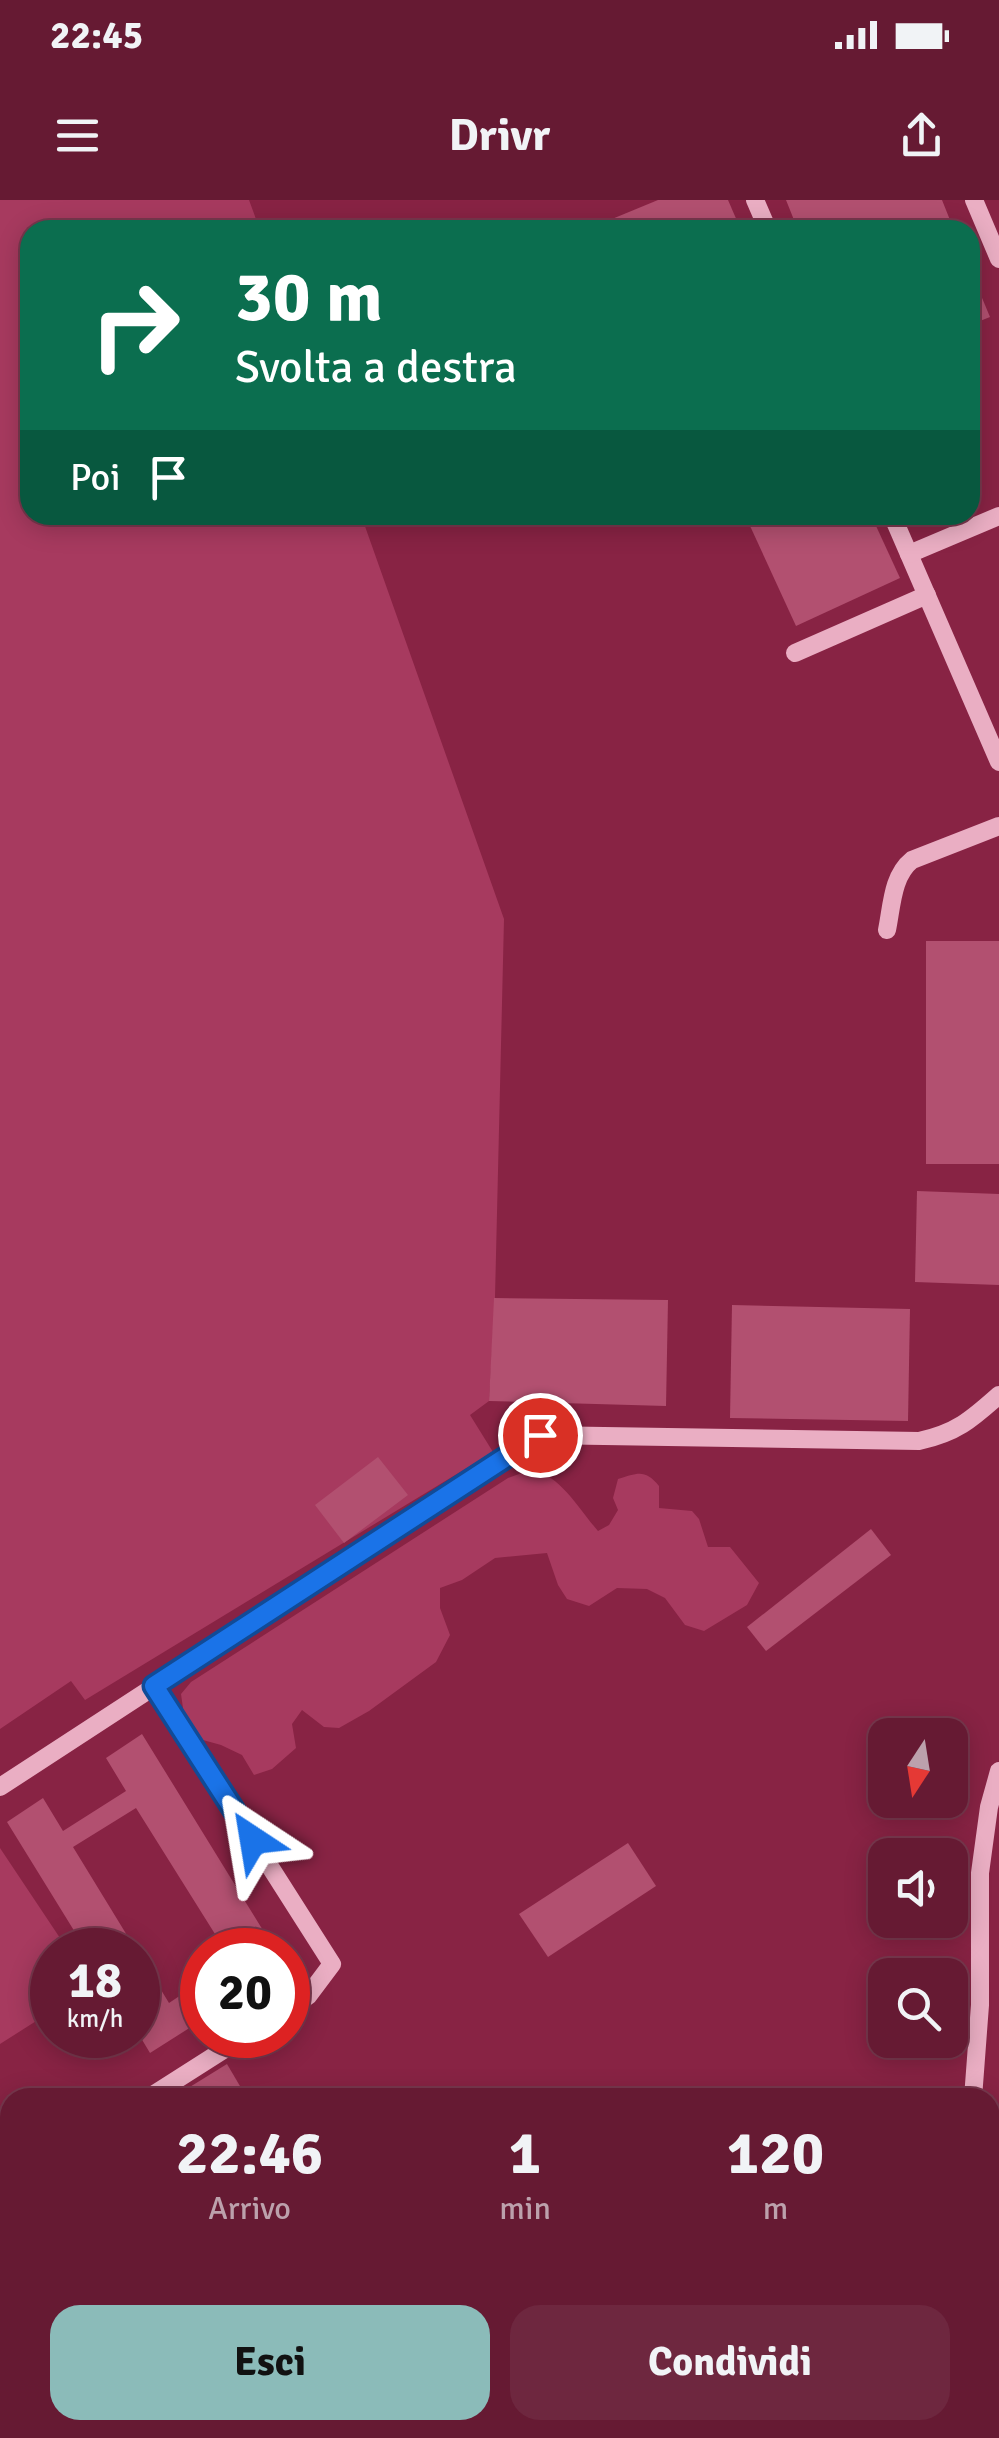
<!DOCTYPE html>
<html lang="it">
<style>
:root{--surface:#661a33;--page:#6e273f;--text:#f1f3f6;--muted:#bca1ac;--line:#79384e;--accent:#8bbbb9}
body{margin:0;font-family:Signika,sans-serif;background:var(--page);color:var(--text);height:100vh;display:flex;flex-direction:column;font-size:38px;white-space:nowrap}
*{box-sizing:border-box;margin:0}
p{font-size:32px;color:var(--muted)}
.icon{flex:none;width:55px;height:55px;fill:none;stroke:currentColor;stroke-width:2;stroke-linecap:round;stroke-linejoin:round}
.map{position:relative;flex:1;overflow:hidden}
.details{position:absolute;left:0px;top:1888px;width:1000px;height:352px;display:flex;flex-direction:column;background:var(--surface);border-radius:30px 30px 0 0;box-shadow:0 5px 25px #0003,0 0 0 2px var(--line)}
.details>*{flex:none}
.hud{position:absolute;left:20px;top:20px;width:960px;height:305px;border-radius:30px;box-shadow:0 5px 25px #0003,0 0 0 2px var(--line);background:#0b6e4f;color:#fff;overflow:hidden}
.needle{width:65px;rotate:192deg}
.tools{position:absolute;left:868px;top:1518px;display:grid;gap:20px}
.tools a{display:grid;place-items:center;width:100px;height:100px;border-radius:20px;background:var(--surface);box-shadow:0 5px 25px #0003,0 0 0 2px var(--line);font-size:50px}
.speed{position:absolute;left:30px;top:1728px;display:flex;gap:20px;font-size:50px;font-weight:700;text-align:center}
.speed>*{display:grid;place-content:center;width:130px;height:130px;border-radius:50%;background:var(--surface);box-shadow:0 5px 25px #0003,0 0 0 2px var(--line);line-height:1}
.speed small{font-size:25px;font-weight:400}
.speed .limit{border:15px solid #d22;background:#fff;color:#111}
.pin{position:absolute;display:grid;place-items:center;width:85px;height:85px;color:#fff;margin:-42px;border:5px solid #fff;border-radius:50%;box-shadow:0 2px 10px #0007}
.me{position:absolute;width:110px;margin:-55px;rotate:327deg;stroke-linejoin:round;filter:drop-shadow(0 0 8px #0008)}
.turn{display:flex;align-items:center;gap:35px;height:210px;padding:0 50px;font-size:45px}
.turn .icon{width:130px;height:130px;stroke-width:2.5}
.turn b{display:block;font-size:70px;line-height:85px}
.then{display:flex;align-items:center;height:95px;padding:0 50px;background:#0003;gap:20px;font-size:38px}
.eta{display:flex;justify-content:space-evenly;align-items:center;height:170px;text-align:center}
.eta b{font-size:60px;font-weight:700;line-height:70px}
.button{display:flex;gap:20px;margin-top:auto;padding:20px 50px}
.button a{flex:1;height:115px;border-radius:30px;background:var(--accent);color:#111;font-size:40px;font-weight:700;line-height:115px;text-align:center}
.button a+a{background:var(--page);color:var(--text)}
.status{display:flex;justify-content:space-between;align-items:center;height:70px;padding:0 50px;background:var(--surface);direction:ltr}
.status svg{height:28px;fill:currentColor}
header{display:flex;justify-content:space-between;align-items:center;height:130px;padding:0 50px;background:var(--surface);font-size:45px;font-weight:700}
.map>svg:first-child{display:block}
.green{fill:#a73a5f}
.building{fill:#b25070}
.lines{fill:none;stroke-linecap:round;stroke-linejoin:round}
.minor{stroke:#eaaec3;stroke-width:18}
.route-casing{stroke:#114b97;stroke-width:25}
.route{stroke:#1a73e8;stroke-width:18}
</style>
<div class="status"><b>22:45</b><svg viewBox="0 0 49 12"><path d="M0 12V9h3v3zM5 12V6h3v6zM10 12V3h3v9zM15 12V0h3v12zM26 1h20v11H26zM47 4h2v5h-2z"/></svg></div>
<header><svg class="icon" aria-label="menu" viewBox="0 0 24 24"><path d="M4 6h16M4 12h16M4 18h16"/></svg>Drivr<svg class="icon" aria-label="share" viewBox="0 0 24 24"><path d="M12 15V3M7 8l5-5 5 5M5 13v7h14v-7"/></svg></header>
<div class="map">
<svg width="999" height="2238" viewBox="0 0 999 2238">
<rect width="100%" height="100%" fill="#882344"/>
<!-- green -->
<g class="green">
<path d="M0 0H249L260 30H30V315H361L504 719 495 1097 489 1201 470 1215 493 1252 85 1500 71 1481 0 1529Z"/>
<path d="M533 1269C562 1278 579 1309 598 1331L609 1325 618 1310 613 1298 618 1279C638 1273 645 1269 659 1286V1308L692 1311 699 1319 708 1347H730L759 1383 747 1405 704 1431 685 1425 665 1398 647 1389 617 1388 589 1406 567 1399 558 1385 547 1353 495 1358 462 1380 440 1388V1408L450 1435 436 1462 369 1511 339 1528 324 1527 302 1510 292 1524 296 1548 272 1569 254 1575 242 1555 221 1545 203 1540 184 1515 181 1494 191 1482 508 1278Z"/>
<path d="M0 1648 68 1750H52V1811L0 1844Z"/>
</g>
<!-- building -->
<g class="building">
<path d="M658 0H728L741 30H617L612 19Z"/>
<path d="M786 0H942L954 30H798Z"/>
<path d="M970 69 990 117 970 125Z"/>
<path d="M745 315H871L900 378 796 426Z"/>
<rect x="926" y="741" width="73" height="223"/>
<path d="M917 991 999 994V1085L915 1082Z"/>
<path d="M494 1098 668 1100 666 1206 489 1201Z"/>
<path d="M732 1105 910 1109 908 1221 730 1218Z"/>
<path d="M378 1257 408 1295 344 1343 315 1305Z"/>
<path d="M871 1329 891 1355 766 1451 747 1427Z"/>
<path d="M142 1534 269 1740 275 1750H225L136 1608 73 1647 136 1750H86L7 1622 43 1598 63 1631 126 1591 106 1558Z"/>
<path d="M628 1643 656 1686 548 1757 519 1714Z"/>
<path d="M138 1752 169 1803 202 1781V1820L150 1853 138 1833Z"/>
<path d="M227 1864 247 1898H172Z"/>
<path d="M990 2061 999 2063V2168L990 2166Z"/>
</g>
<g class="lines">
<!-- minor -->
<g class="minor">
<path d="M755 0 768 30"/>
<path d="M974 0 999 59"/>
<path d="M892 315 999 562"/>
<path d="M909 354 999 316"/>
<path d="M795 453 927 395"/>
<path d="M887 730C892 706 892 676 912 660L999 626"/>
<path d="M155 1486 332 1764 308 1796 288 1810"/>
<path d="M0 1587 540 1235 919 1241C956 1233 971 1220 999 1195"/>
<path d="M148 1898 247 1835"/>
<path d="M973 1898 980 1805V1673L989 1607 999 1571"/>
<path d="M0 1991 10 1984"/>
<path d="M990 2217 999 2219"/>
<path d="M837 2238 850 2230"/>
</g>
</g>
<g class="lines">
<defs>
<path id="route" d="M253 1640 154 1486 540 1235"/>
</defs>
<!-- route casing -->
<use href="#route" class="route-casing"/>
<!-- route -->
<use href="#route" class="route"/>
</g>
</svg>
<div class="tools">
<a><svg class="needle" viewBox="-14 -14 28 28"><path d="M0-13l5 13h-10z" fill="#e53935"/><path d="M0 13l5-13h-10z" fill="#bca1ac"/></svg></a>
<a><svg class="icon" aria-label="sound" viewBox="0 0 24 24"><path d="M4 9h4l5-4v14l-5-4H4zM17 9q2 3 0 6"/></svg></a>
<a><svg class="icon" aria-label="search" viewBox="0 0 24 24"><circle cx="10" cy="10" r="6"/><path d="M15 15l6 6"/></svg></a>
</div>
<div class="speed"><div>18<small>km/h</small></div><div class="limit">20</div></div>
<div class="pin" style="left:540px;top:1235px;background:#d93025"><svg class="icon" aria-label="arrive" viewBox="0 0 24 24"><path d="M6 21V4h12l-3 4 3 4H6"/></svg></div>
<svg class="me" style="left:253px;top:1640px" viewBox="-20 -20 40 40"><path d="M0-17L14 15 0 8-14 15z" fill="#1a73e8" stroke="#fff" stroke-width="4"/></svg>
<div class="hud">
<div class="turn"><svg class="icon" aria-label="right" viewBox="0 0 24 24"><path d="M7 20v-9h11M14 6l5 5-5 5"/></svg><div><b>30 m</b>Svolta a destra</div></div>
<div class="then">Poi<svg class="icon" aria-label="arrive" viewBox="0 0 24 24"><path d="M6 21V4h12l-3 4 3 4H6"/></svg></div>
</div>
<section class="details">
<div class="eta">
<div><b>22:46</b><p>Arrivo</p></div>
<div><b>1</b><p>min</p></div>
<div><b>120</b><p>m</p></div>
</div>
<div class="button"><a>Esci</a><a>Condividi</a></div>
</section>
</div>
